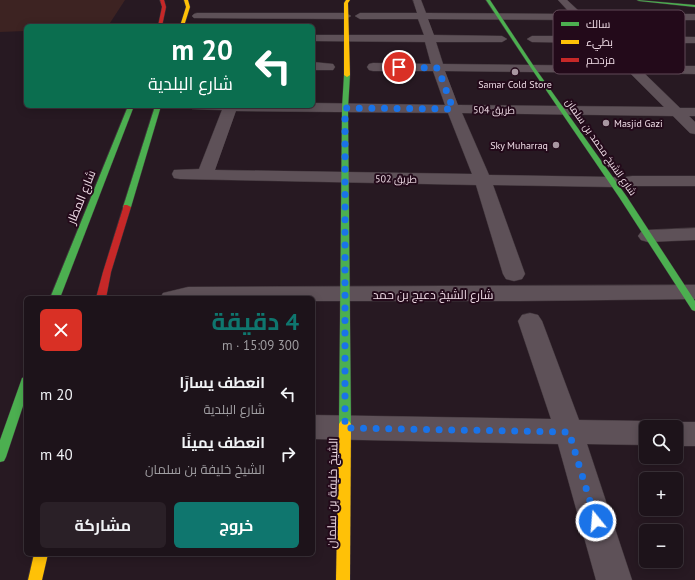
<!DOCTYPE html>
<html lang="ar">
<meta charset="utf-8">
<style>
:root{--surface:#1d131a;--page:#2a2027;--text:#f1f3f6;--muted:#a09ea2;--line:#3b3239;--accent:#0f766e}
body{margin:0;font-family:"PT Sans",Cairo,sans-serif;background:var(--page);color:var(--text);direction:rtl;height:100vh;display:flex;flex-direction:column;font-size:15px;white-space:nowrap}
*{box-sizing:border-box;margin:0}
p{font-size:13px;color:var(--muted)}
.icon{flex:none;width:22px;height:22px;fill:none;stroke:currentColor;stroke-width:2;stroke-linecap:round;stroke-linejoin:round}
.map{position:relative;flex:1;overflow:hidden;direction:ltr}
.side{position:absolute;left:24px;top:296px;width:291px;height:260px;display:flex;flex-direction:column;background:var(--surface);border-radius:6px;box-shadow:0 2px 10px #0003,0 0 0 1px var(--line);direction:rtl}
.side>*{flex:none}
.top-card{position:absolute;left:24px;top:24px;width:291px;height:84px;border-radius:6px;box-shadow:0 2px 10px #0003,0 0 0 1px var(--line);direction:rtl;background:#0b6e4f;color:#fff;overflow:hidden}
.fabs{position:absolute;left:639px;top:420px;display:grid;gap:8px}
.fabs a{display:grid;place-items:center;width:44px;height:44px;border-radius:6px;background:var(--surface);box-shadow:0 2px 10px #0003,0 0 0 1px var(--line);font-size:20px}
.pin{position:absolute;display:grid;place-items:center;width:34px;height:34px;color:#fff;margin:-17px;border:2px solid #fff;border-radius:50%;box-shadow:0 1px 4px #0007}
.me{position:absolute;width:44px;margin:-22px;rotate:343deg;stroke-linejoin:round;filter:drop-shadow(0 0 3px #0008)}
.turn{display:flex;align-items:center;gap:14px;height:84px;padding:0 16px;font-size:18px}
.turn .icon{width:52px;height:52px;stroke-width:2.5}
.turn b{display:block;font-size:28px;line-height:34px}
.round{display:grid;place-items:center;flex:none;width:42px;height:42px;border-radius:6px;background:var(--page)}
.head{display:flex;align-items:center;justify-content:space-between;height:68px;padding:0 16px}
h1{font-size:24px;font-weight:700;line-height:30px;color:var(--accent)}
.button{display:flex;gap:8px;margin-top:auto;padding:8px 16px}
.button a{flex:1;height:46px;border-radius:6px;background:var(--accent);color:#fff;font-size:16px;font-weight:700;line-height:46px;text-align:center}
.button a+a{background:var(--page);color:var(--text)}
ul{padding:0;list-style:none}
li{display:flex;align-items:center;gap:12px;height:60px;padding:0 16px}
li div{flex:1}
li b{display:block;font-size:15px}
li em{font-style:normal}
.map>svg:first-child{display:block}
.green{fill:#3d2322}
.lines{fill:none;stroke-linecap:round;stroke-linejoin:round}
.street-casing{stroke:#3f343a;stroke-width:1}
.fast-casing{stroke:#3f343a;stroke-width:1}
.slow-casing{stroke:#3f343a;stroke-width:1}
.jam-casing{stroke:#3f343a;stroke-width:1}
.street{fill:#5e5158;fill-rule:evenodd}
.fast{fill:#4caf50;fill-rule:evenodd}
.slow{fill:#ffc107;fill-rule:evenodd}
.jam{fill:#c62828;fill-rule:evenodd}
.route{stroke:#1a73e8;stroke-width:7;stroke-dasharray:0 12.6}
.poi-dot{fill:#a897a1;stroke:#230a1a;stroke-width:1.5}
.labels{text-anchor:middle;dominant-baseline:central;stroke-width:4;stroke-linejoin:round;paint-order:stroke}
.far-poi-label{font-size:10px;fill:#eedbe5;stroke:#230a1a}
.far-street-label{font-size:10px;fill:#eedbe5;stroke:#230a1a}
.street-label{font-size:12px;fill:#eedbe5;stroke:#230a1a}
.key{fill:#230a1a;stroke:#604957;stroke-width:1}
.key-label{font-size:11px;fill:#eedbe5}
</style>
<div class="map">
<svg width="695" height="580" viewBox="0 0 695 580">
<rect width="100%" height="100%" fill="#271922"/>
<!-- green -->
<path class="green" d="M0 0H125L108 26H26V31L0 32Z"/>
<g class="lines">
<defs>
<g id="street">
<path d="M413 0H421L426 13 571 14 558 0H567L582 14H695V20H588L605 36 695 37V43H612L636 66H695V74L644 73 680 108H695V116H689L695 122V134L690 133 673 116 462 113 489 175 612 177 618 178 621 182 618 186 612 187 493 185 525 274 522 279 514 281 506 279 503 274 476 185 180 179 174 178 172 174 174 170 199 169 222 110 192 109 190 106H313V103L445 105 433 71H373L369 70 367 67 369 64 373 63 431 64 425 42 313 41V35H424L418 19H360L355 16 360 13H417ZM428 19 576 20 593 36H532L527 39 532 42 599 43 622 66 443 64 436 42H502L507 39 502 36 434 35ZM445 71 630 73 664 107 458 105ZM236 111 448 113 472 174 215 170Z"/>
<path d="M197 13H346L351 16 346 19 194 18 192 16 194 14Z"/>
<path d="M313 62 333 64 335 67 333 70H313Z"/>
<path d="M632 176H695V186H632L626 185 623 181 626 177Z"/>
<path d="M695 228V240L648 242 641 240 638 236 641 232 648 230Z"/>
<path d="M695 285V299L521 301H313V298H160L163 293 188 287Z"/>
<path d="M530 313 538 315 542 321 579 420 646 421 656 424 657 427H646V445L587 444 632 580H596L558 444 313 439V415L551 419 518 321 522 315Z"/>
<path d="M676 422H695V446H676V427H665Z"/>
</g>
<g id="fast">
<path d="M486 0H490L535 68 627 197 695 301V311L692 310 619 197 531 68Z"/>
<path d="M637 0 695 5V7L639 1Z"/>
<path d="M347 73 350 75 348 108 351 424 349 427 345 429 341 427 339 424 342 108 344 75Z"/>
<path d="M128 106H134L60 298H50Z"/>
<path d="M155 106H161L131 207 127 209H124L123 207Z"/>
<path d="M26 377V397L6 457 4 461 0 462V440L21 381 22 378Z"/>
</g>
<g id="slow">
<path d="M184 0H188L190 7 184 26H180L186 7Z"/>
<path d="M346 0H350L348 3 350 75 347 77 344 75V3Z"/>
<path d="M345 419 349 421 351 424 350 580H336L339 424 341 421Z"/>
<path d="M34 554H48L42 580H28Z"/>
</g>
<g id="jam">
<path d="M160 0H164L166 7 162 26H158L162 7Z"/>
<path d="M124 205H127L131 207 111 272 106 298H96L103 272Z"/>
</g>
</defs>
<!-- street casing -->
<use href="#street" class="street-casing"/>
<!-- fast casing -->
<use href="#fast" class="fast-casing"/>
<!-- slow casing -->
<use href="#slow" class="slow-casing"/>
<!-- jam casing -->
<use href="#jam" class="jam-casing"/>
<!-- street -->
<use href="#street" class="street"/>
<!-- fast -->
<use href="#fast" class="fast"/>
<!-- slow -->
<use href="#slow" class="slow"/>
<!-- jam -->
<use href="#jam" class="jam"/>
</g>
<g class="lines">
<!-- route -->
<path class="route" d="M399 67 438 68 453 109 345 108V428L569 432 596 521"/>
</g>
<!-- markers -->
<g class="poi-dot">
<circle cx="515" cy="72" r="4"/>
<circle cx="606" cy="123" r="4"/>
<circle cx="556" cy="145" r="4"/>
</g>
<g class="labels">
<!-- far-poi labels -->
<g class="far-poi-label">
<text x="515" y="84">Samar Cold Store</text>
<text x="614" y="123" text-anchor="start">Masjid Gazi</text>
<text x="548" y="145" text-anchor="end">Sky Muharraq</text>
</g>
<!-- far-street labels -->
<g class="far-street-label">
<text transform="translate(494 110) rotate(1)">طريق 504</text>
<text transform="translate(601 147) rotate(55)">شارع الشيخ محمد بن سلمان</text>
<text transform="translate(396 179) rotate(1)">طريق 502</text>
</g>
<!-- street labels -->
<g class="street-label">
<text transform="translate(81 197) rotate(-68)">شارع المطار</text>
<text x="433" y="294">شارع الشيخ دعيج بن حمد</text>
<text transform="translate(332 493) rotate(-89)">الشيخ خليفة بن سلمان</text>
</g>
</g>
<!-- legend -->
<rect x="553" y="10" width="132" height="64" rx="6" class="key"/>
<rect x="561" y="22" width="18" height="4" fill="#4caf50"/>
<rect x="561" y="40" width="18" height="4" fill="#ffc107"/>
<rect x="561" y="58" width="18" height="4" fill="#c62828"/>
<g class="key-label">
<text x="586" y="28">سالك</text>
<text x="586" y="46">بطيء</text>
<text x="586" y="64">مزدحم</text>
</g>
</svg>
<div class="fabs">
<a><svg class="icon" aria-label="search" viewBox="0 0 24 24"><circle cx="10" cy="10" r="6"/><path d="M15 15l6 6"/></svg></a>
<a>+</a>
<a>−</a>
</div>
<div class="pin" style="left:399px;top:67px;background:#d93025"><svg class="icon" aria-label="arrive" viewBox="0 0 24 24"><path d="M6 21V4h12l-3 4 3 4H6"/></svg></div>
<svg class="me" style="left:596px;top:521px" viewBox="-20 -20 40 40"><circle r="17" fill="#1a73e8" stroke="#fff" stroke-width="3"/><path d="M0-11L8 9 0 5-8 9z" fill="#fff"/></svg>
<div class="top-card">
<div class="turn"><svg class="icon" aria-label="left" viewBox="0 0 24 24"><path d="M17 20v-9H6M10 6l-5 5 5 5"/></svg><div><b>20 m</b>شارع البلدية</div></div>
</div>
<section class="side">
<div class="head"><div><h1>4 دقيقة</h1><p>300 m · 15:09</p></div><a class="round" style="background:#d93025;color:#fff"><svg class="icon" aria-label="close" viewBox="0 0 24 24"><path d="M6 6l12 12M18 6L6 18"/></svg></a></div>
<ul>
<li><svg class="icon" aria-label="left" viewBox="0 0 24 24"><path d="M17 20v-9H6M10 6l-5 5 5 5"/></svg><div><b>انعطف يسارًا</b><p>شارع البلدية</p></div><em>20 m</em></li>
<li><svg class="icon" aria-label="right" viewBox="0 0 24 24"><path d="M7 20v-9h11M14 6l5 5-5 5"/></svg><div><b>انعطف يمينًا</b><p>الشيخ خليفة بن سلمان</p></div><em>40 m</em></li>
</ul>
<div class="button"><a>خروج</a><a>مشاركة</a></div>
</section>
</div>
